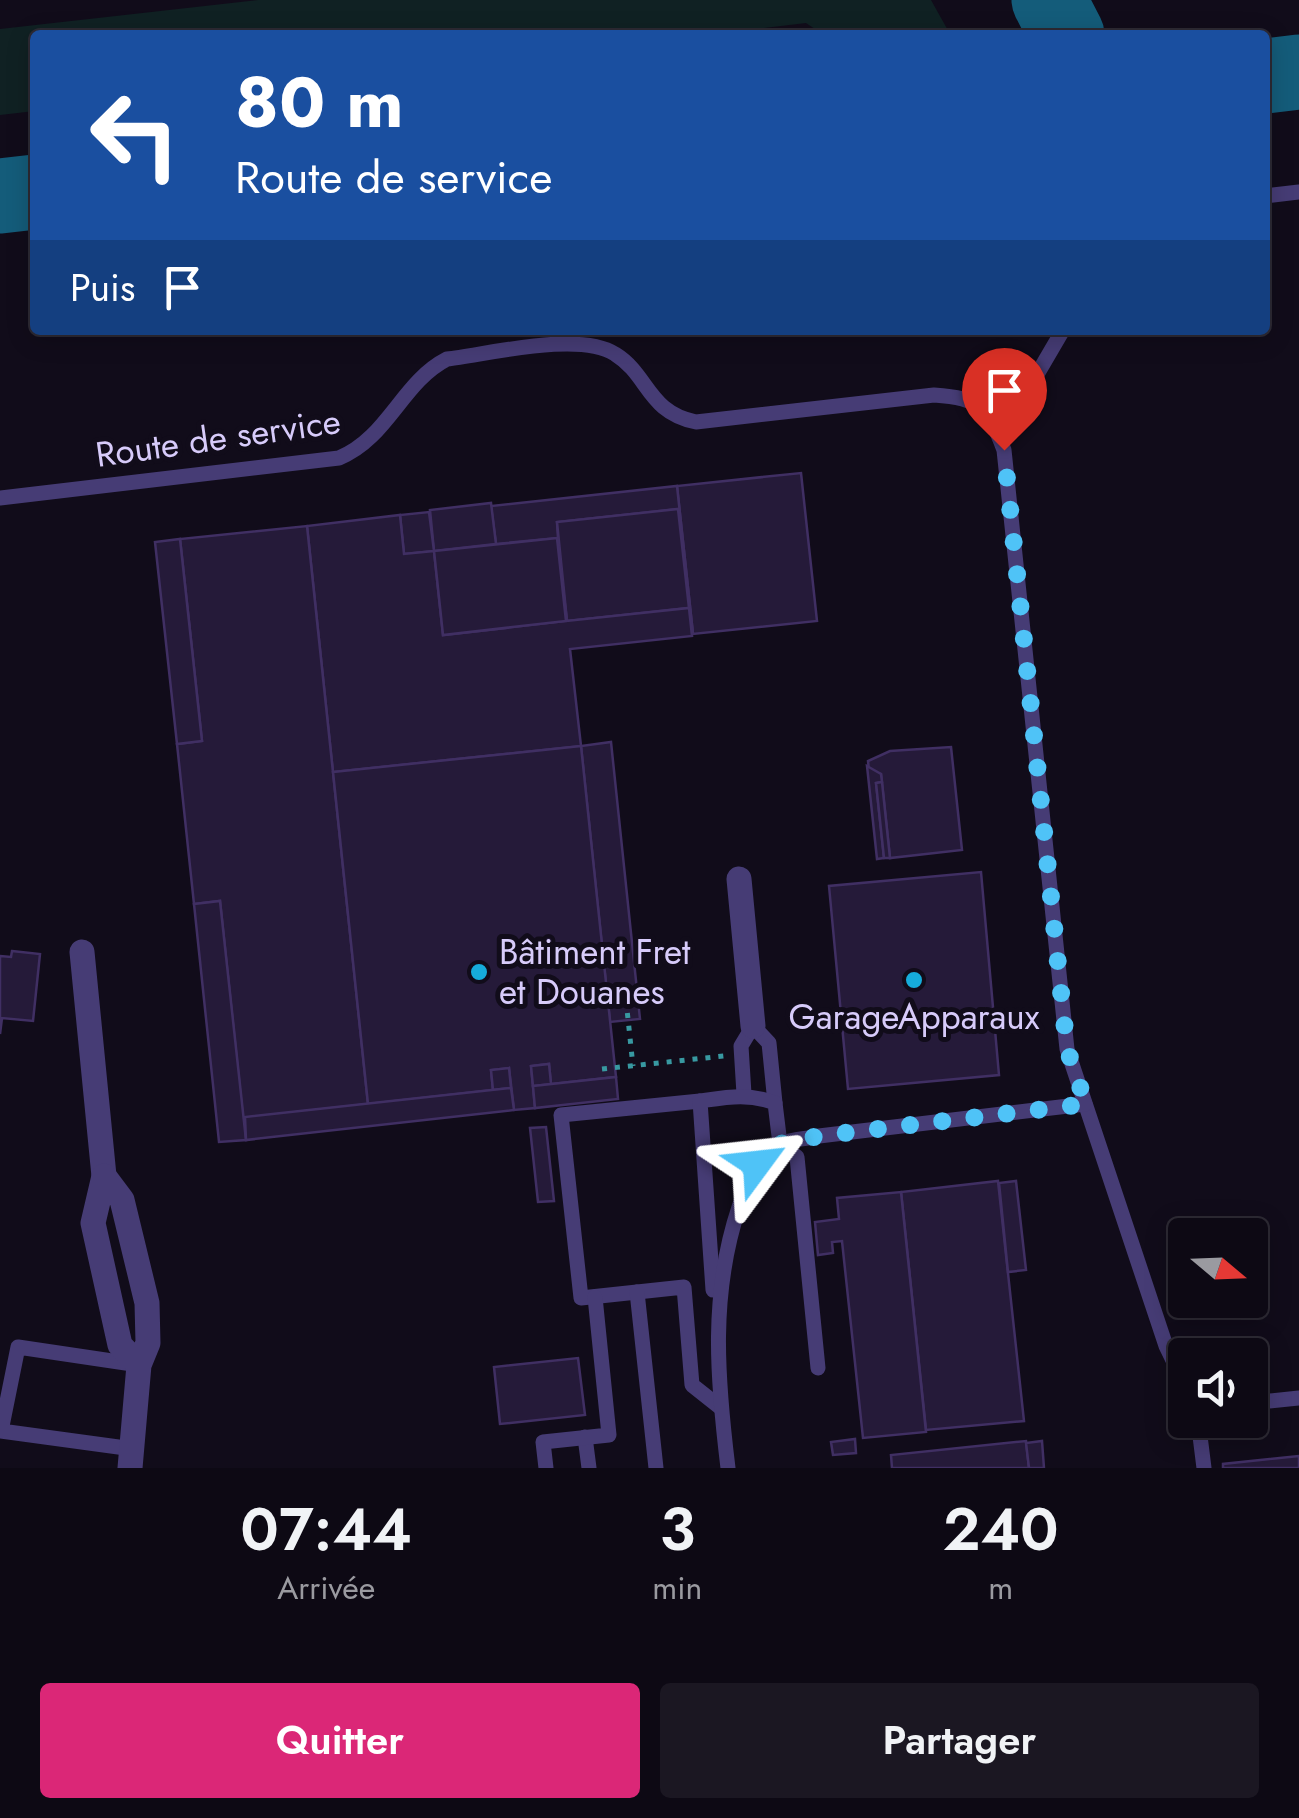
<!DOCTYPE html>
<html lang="fr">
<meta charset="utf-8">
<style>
:root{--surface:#0d0914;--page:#1b1722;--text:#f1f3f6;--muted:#9a9aa0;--line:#2d2a34;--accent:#db2777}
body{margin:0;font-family:Jost,sans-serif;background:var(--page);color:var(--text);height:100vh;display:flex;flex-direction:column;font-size:38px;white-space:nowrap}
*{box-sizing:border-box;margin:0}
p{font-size:32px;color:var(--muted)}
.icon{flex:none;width:55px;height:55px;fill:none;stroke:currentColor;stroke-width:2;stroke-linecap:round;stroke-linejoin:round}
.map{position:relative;height:1468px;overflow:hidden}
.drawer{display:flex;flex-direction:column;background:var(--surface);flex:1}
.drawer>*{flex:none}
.hud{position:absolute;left:30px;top:30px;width:1240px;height:305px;border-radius:10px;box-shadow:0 5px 25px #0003,0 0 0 2px var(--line);background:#1a4fa0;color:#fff;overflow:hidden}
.needle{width:65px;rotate:109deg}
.controls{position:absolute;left:1168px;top:1218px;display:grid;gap:20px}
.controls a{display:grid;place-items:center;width:100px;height:100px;border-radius:10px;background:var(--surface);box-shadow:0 5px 25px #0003,0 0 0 2px var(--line);font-size:50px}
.pin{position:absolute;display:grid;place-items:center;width:85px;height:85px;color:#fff;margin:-102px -42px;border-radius:50% 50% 50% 0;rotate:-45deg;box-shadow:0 0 10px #0007}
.pin .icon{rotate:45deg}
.me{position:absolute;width:110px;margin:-55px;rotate:60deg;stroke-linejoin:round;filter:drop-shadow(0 0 8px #0008)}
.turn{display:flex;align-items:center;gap:35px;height:210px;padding:0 40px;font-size:45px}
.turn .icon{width:130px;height:130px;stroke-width:2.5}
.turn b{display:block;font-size:70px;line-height:85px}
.then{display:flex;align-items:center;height:95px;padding:0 40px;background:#0003;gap:20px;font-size:38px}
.eta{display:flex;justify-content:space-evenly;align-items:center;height:170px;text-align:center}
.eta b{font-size:60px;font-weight:600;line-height:70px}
.cta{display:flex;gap:20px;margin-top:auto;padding:20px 40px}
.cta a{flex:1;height:115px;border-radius:10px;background:var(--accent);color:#fff;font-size:40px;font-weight:600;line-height:115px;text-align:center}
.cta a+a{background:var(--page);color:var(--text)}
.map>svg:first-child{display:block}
.green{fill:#102123}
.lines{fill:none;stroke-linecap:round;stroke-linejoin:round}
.taxiway{stroke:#145c7a;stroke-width:75}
.building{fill:#251a39;stroke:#402f63;stroke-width:2.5}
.path{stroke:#3899a1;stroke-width:5;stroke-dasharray:5 8;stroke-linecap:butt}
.service{stroke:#463c75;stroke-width:15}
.minor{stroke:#463c75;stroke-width:25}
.route{stroke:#4fc3f7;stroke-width:18;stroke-dasharray:0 32.4}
.poi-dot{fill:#16acdb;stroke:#110c1a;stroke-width:4}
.labels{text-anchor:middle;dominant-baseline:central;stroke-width:10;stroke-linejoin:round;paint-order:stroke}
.street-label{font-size:35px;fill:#d7cbfa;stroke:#110c1a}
.poi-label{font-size:35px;fill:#d7cbfa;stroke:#110c1a;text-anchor:start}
</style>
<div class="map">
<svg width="1299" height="1468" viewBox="0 0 1299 1468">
<rect width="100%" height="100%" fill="#110c1a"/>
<!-- green -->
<path class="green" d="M258 0H931L950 34 824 35 806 23 707 35H35V111L0 115V29Z"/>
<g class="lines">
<!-- taxiway -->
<g class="taxiway">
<path d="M1049 0 1067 35"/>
<path d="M1265 76 1299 72"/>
<path d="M0 196 35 192"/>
</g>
</g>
<!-- building -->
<g class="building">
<path d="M801 473 817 621 693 634 677 486Z"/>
<path d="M677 486 693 634 678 509 557 522 558 538 496 544 491 506Z"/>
<path d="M491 503 496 544 434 551 430 510Z"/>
<path d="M678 509 689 608 567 621 557 522Z"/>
<path d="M429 512 434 551 404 554 400 515Z"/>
<path d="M400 515 404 554 434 551 443 635 566 621 557 538 567 621 689 608 692 636 570 649 581 746 333 772 307 526Z"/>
<path d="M307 526 368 1104 243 1118 220 901 194 904 177 744 202 741 180 539Z"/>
<path d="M557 538 566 621 443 635 434 551Z"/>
<path d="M180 539 202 741 177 744 155 542Z"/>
<path d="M611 742 640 1019 610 1022 581 746Z"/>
<path d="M581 746 616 1077 551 1084 549 1064 531 1066 535 1108 514 1110 509 1068 491 1070 493 1090 368 1104 333 772Z"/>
<path d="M951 747 962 850 890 858 881 774 869 771 868 761 890 751Z"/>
<path d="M867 766 881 774 882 782 876 783 884 858 877 859Z"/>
<path d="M882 782 890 858H884L876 783Z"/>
<path d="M981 872 999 1075 848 1089 829 886Z"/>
<path d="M220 901 246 1140 219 1142 194 904Z"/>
<path d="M12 951 40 954 33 1021 2 1018 0 1034V956L11 957Z"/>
<path d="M549 1064 551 1084 533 1086 531 1066Z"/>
<path d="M509 1068 511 1088 493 1090 491 1070Z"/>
<path d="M616 1077 618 1099 535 1108 533 1086Z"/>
<path d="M511 1088 514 1110 246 1140 245 1117Z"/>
<path d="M546 1127 554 1201 538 1202 530 1128Z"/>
<path d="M998 1181 1024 1421 926 1430 901 1192Z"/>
<path d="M1016 1181 1026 1270 1008 1272 999 1183Z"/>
<path d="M901 1192 926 1432 863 1438 842 1241 832 1242 833 1253 818 1255 815 1222 839 1219 837 1198Z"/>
<path d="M578 1358 585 1415 500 1424 494 1367Z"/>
<path d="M855 1439 856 1453 833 1455 831 1442Z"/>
<path d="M1026 1441 1029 1468H892L891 1455Z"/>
<path d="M1042 1441 1044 1468H1029L1026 1443Z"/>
<path d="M1299 1456V1468H1223V1464Z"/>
</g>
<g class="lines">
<!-- path -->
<g class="path">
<path d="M626 1000 633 1066"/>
<path d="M602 1069 724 1056"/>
</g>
<!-- service -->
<g class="service">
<path d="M1265 196 1299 192"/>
<path d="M990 413 1025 395 1063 330"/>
<path d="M0 498 339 458C388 438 402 382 447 359 489 354 580 331 615 354 649 375 647 412 696 422L934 395C981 398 988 408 1004 450L1067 1049 1166 1346 1185 1385"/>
<path d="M744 1094 741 1046 753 1026 769 1043 775 1103"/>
<path d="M700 1101 561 1115 581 1298 684 1287 692 1385 721 1408"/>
<path d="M713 1290 700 1101C728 1097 748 1093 775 1103L780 1144 797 1157 818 1368"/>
<path d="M637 1292 656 1468"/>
<path d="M1250 1403 1299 1398"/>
<path d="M1198 1420 1204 1468"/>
<path d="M585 1437 589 1468"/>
<path d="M133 1449 1 1431 18 1347 139 1365"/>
<path d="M546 1468 543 1442 609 1435 595 1297"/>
<path d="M728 1468C717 1378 710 1294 739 1207 747 1184 757 1155 781 1144 791 1139 807 1139 819 1136L1085 1104"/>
</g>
<!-- minor -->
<g class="minor">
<path d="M739 879 753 1026"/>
<path d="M82 952 104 1176"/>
<path d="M130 1468 139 1365 148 1343 147 1303 122 1200 104 1176 93 1223 120 1345 139 1365"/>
</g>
</g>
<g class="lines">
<!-- route -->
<path class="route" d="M757 1164 780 1144 819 1136 1086 1104 1067 1049 1004 450"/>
</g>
<!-- markers -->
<g class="poi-dot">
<circle cx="479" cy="972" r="10"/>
<circle cx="914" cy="980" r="10"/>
</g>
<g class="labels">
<!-- street labels -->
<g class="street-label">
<text transform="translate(218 438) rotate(-8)">Route de service</text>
</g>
<!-- poi labels -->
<g class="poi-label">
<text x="499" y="952">Bâtiment Fret<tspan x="499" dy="40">et Douanes</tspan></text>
<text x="914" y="1017" text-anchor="middle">GarageApparaux</text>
</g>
</g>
</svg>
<div class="controls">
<a><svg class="needle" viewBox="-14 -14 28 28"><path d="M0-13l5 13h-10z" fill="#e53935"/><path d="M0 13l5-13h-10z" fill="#9a9aa0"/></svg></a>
<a><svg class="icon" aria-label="sound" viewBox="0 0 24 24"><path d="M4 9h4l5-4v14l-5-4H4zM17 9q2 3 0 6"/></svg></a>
</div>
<div class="pin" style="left:1004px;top:450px;background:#d93025"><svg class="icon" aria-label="arrive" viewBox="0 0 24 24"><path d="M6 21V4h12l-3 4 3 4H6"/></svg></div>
<svg class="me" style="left:757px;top:1164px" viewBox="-20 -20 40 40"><path d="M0-17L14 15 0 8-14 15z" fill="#4fc3f7" stroke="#fff" stroke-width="4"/></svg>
<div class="hud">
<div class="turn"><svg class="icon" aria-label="left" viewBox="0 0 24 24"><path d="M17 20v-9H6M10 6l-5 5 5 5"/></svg><div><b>80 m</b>Route de service</div></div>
<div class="then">Puis<svg class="icon" aria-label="arrive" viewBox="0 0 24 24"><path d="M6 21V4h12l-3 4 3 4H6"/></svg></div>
</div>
</div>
<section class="drawer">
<div class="eta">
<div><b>07:44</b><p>Arrivée</p></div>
<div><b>3</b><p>min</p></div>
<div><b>240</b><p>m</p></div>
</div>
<div class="cta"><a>Quitter</a><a>Partager</a></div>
</section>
